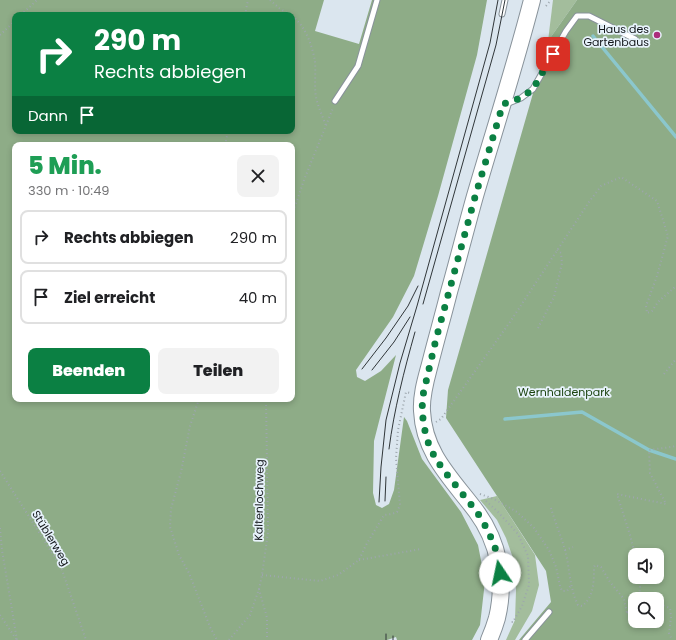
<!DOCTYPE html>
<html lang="de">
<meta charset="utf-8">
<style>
:root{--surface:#fff;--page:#f2f2f2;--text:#202124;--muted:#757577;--line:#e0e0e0;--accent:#0b8043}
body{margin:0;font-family:Poppins,sans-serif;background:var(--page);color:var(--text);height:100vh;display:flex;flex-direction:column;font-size:15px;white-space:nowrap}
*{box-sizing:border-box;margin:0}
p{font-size:13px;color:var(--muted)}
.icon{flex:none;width:22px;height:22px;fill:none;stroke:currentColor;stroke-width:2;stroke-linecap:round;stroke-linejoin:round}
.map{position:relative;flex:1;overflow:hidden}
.panel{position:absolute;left:12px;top:142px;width:283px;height:260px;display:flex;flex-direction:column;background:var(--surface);border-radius:8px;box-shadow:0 2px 6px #0003}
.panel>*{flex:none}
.hud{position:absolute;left:12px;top:12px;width:283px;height:122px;border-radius:8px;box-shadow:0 2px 6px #0003;background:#0b8043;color:#fff;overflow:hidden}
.buttons{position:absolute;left:628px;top:548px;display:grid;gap:8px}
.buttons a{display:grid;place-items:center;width:36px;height:36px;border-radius:8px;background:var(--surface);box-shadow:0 2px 6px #0003;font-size:20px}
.pin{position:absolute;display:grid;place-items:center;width:34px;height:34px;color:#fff;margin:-17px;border-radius:8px;box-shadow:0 2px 6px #0006}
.me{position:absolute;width:44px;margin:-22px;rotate:349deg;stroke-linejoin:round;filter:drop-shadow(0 0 3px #0008)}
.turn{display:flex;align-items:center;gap:14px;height:84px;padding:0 16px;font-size:18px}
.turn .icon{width:52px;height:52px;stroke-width:2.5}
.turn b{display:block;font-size:28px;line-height:34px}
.then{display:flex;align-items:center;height:38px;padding:0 16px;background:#0003;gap:8px;font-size:15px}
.round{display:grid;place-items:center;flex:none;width:42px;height:42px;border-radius:8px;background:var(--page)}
.headline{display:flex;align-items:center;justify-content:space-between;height:68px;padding:0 16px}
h1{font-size:24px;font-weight:800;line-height:30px;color:#1e9e55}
.primary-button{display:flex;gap:8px;margin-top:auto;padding:8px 16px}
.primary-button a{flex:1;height:46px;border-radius:8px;background:var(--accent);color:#fff;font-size:16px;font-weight:800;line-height:46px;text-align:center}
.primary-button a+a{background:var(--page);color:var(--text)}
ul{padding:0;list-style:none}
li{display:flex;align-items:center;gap:12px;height:54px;margin:0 8px 6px;padding:0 8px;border:2px solid var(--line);border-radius:8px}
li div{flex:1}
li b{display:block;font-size:15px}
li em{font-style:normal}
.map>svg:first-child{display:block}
.green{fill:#a3bd9c}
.forest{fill:#8eac87;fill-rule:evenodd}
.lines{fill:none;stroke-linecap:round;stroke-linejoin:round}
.stream{stroke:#8bc7cd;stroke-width:3.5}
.lane-casing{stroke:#88929a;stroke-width:7}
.primary-casing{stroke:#88929a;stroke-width:18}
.path{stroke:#9da6ad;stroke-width:2;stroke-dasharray:1 3;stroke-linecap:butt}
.lane{stroke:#fff;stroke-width:5}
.primary{stroke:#fff;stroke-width:16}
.tram{stroke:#303639;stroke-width:1}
.route{stroke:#0b8043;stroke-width:7;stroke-dasharray:0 12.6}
.poi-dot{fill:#ac2d7c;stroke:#e8f3fc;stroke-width:1.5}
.labels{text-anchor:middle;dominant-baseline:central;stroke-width:3.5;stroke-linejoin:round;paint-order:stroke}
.poi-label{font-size:11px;fill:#13171a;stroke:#e8f3fc;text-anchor:end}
.park-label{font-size:11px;fill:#1b430f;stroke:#e8f3fc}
.street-label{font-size:11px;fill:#13171a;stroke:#e8f3fc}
</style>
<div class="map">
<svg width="676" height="640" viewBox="0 0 676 640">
<rect width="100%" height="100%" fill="#dbe6ef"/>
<!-- green -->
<g class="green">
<path d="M553 0H577L548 41Z"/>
<path d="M497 496 535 555 539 585 532 611 515 640H506L515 620 516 590 513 558 506 538 497 520 480 500Z"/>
</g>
<!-- forest -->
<g class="forest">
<path d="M0 0H324L315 31 359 44 372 0H487L477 55 438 196 414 276 393 317 356 370 357 377 365 381 381 371 396 355 374 441 373 493 376 505 382 508 389 504 394 490 404 417 407 421 422 459 461 512 478 545 485 581 480 625 472 640H397L396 637 387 640H0ZM15 15H292V131H15ZM15 145H292V399H15Z"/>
<path d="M577 0H676V640H519L551 602 546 571 446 418 448 390 548 41ZM635 555H657V577H635ZM635 599H657V621H635Z"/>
</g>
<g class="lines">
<!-- stream -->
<g class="stream">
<path d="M593 36 676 137"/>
<path d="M505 419 582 412 649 450 676 459"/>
</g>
<defs>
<g id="lane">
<path d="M502 14 505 0"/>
<path d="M335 101 358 66 377 0"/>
<path d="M506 104 521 98 533 89 566 31 577 16H589L635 39"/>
<path d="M525 640 549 612"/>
</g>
<path id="primary" d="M489 640C492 633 495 625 497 618 506 580 499 542 476 511 452 479 424 454 422 411 421 395 426 379 430 364 436 340 443 316 449 292 458 260 466 228 475 196 494 131 515 66 532 0"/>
</defs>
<!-- lane casing -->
<use href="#lane" class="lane-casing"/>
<!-- primary casing -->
<use href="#primary" class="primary-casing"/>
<!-- path -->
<g class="path">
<path d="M270 0 279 8 290 15"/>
<path d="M546 6 551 0"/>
<path d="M21 15 37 0"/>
<path d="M245 15 248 0"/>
<path d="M292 16C305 25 313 47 315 62 316 74 314 86 316 97 318 107 323 117 326 126"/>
<path d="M0 35 15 21"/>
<path d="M225 145 228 131"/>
<path d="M292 215 304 180 333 108"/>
<path d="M538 328 554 297 562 263 561 253 557 250"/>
<path d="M664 374 676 359"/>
<path d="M199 399 190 426 181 472 171 509 170 527 179 555 189 573 210 627 217 640"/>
<path d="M436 422 441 419 510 322 589 202 601 186 621 177 657 201 668 236 657 276 646 306 647 313 652 311 658 302 676 286"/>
<path d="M0 471 61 567 86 640"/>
<path d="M480 494 494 499 517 512 534 528 549 550 556 567 560 586 562 591H567L571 585"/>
<path d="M486 501 498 512 518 534 528 556 529 585 522 606 513 622H509"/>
<path d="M551 508C555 522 561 536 565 550 570 568 569 587 578 605L582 606C594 597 594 581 594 567L595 565 601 567 610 582 624 599 627 613 635 620"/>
<path d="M0 528 2 550 17 640"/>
<path d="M565 550 573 547"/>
<path d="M635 555 630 535 617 494 666 504 650 473 649 450 671 447 676 446"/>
<path d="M359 560 421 549"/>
<path d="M262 575 320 581 338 575 359 560 366 545 384 515 392 514 397 512 400 505 396 458 398 430 406 392 410 393"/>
<path d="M259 589 267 618V640"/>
<path d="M638 599 639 598 641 577"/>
<path d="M657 609 662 605 670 608 671 617 669 633 672 640"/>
<path d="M627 613 635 603"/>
<path d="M0 615 16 639"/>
<path d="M636 621H637"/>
<path d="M229 640 250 615 259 589 262 575 268 532 266 399"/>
</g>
<!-- lane -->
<use href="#lane" class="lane"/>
<!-- primary -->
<use href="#primary" class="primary"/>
<!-- tram -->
<g class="tram">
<path d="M423 304 496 45 505 0"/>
<path d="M362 369 386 338 408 306 418 286"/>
<path d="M372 370 394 342 410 317"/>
<path d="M389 449C394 410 404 371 415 332"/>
<path d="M385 501 386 477"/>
<path d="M379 502 381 467 386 420 400 363 417 306 490 43 498 0"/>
<path d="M386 634V640"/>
<path d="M393 636V640"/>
</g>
</g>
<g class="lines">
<!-- route -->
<path class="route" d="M500 573 499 562 494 544 486 527 477 512 445 472 435 458 428 442 424 427 422 410 423 395 436 339 475 197 503 104 521 98 533 89 553 54"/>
</g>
<!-- markers -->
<circle class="poi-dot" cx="657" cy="35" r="4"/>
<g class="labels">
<!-- poi labels -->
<g class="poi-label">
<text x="649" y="29">Haus des<tspan x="649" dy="13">Gartenbaus</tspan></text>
</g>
<!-- park labels -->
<g class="park-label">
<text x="564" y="392">Wernhaldenpark</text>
</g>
<!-- street labels -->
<g class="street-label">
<text transform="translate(259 500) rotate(-89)">Kaltenlochweg</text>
<text transform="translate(51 538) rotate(59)">Stüblerweg</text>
</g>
</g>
</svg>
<div class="buttons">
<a><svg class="icon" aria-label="sound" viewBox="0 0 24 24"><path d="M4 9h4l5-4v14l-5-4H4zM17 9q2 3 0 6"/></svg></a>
<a><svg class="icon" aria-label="search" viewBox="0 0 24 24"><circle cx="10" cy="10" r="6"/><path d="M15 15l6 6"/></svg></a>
</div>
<div class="pin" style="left:553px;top:54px;background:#d93025"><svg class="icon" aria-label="arrive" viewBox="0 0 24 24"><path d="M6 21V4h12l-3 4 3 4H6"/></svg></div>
<svg class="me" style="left:500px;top:573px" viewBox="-20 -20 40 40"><circle r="19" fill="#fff"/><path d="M0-13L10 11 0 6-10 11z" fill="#0b8043"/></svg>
<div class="hud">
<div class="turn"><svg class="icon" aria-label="right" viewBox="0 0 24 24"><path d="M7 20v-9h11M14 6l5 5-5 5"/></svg><div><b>290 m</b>Rechts abbiegen</div></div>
<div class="then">Dann<svg class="icon" aria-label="arrive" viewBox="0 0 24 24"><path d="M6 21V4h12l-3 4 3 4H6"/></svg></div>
</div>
<section class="panel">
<div class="headline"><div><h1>5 Min.</h1><p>330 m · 10:49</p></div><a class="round"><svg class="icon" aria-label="close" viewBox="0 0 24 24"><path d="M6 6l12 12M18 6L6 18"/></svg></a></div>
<ul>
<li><svg class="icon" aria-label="right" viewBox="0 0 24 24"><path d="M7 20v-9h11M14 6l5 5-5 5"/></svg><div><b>Rechts abbiegen</b></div><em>290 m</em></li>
<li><svg class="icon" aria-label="arrive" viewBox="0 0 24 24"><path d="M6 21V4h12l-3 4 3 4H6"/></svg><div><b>Ziel erreicht</b></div><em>40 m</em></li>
</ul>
<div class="primary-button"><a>Beenden</a><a>Teilen</a></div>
</section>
</div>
